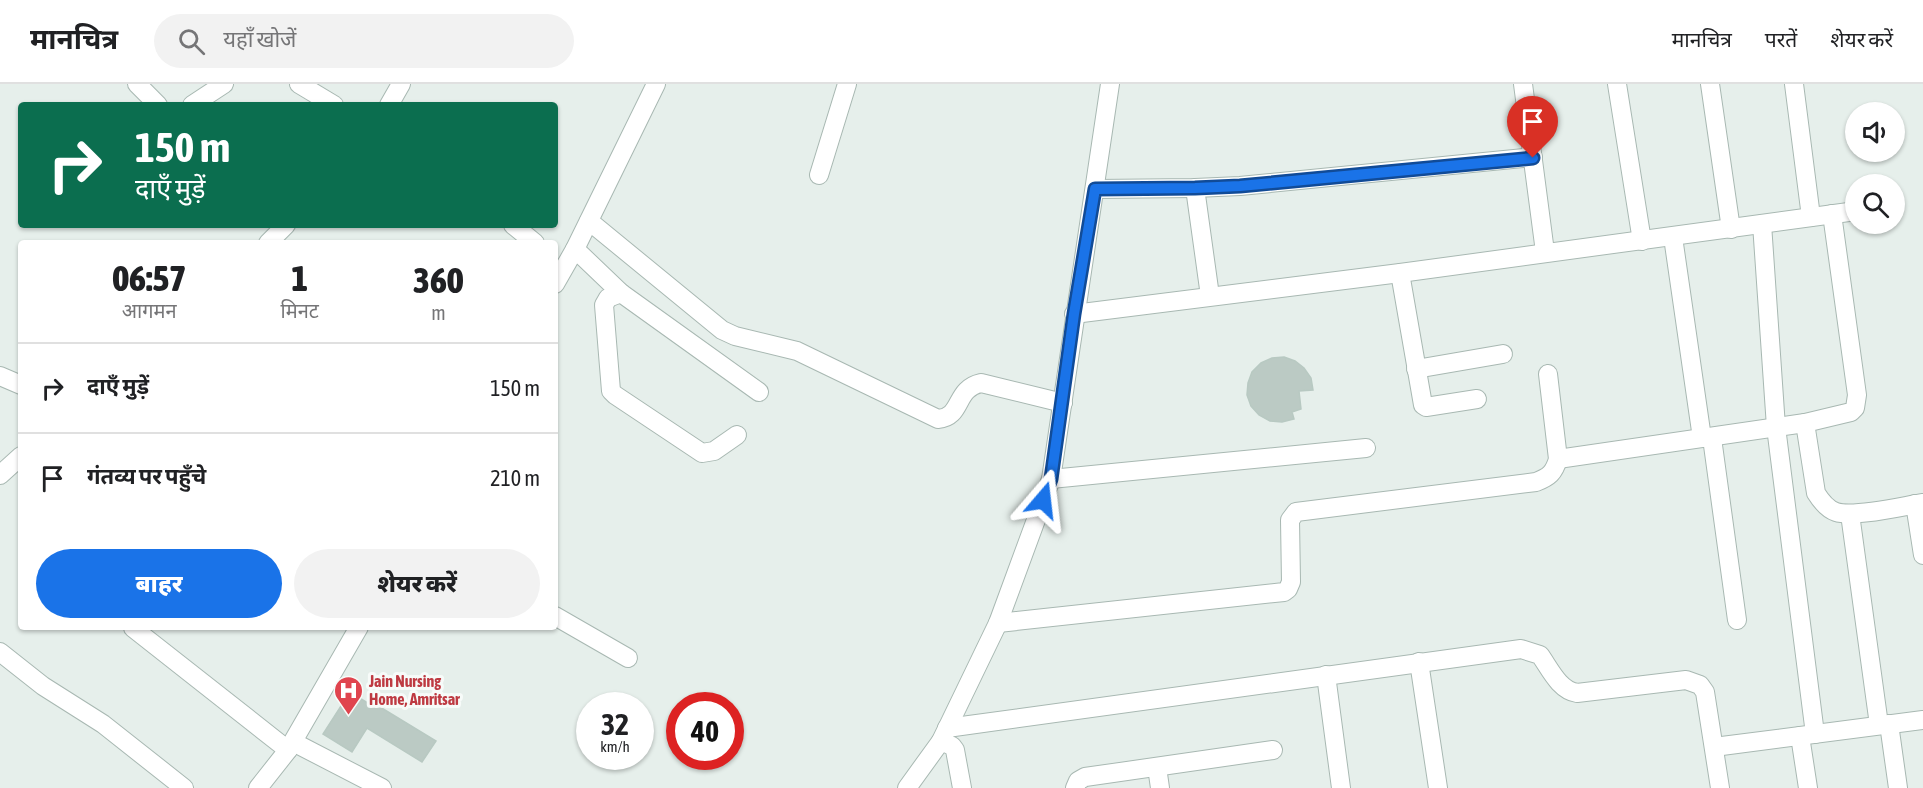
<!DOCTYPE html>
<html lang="hi">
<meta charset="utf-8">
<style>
:root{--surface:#fff;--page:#f2f2f2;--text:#202124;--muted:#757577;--line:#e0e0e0;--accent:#1a73e8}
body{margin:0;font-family:"Asap Condensed","Noto Sans Devanagari",sans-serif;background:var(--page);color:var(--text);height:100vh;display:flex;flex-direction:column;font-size:22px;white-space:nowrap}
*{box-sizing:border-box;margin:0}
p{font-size:20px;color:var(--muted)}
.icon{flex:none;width:33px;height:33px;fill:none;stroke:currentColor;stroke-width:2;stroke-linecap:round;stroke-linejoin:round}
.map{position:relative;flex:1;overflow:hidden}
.side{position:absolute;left:18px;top:156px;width:540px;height:390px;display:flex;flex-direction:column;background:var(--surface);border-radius:6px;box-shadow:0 2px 4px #0004}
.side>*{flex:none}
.banner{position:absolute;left:18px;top:18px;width:540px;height:126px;border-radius:6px;box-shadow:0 2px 4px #0004;background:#0b6e4f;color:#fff;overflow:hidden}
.buttons{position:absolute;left:1845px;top:18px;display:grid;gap:12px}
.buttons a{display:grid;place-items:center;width:60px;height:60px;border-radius:50%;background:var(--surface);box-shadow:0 2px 4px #0004;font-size:30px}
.speed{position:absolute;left:576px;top:608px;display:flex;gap:12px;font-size:30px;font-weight:700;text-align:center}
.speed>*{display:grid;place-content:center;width:78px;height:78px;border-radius:50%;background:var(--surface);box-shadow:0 2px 4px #0004;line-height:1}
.speed small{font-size:15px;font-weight:400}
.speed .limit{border:9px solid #d22;background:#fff;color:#111}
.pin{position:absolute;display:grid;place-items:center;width:51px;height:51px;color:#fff;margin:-62px -26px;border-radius:50% 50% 50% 0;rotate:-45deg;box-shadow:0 0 6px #0007}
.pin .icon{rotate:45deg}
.me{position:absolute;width:66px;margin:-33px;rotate:17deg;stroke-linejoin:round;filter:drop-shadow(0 0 4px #0008)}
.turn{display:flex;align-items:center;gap:21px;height:126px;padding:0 18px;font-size:27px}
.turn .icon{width:78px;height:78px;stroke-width:2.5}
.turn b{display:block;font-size:42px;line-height:51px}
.eta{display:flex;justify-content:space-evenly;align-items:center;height:102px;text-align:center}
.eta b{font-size:36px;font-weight:800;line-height:42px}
.primary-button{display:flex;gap:12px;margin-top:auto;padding:12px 18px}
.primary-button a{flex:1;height:69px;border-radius:36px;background:var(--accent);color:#fff;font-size:24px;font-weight:800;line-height:69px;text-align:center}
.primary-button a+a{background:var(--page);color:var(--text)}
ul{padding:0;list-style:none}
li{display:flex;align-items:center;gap:18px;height:90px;padding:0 18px;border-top:2px solid var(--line)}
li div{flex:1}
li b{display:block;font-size:22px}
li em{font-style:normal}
header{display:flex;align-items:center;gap:36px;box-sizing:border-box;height:84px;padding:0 30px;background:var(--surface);border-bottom:2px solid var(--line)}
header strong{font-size:28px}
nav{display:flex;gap:33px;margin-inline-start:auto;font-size:21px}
.search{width:420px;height:54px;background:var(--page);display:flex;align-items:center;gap:15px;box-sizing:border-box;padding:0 21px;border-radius:33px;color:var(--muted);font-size:22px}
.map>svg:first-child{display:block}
.building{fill:#bbcac4;stroke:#b8c9c2;stroke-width:1.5}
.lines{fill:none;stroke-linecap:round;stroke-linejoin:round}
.minor-casing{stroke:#a8b8b2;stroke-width:20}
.minor{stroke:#fff;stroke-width:18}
.route-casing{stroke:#114b97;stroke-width:15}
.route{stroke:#1a73e8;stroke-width:10}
.labels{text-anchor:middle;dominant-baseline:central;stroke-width:6;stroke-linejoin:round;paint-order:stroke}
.health-label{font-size:16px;font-weight:bold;fill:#be3a42;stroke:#f7fbf9;text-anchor:start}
</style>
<header>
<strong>मानचित्र</strong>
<div class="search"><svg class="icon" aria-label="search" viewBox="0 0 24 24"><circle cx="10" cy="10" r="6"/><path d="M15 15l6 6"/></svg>यहाँ खोजें</div>
<nav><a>मानचित्र</a><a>परतें</a><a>शेयर करें</a></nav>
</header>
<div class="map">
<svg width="1923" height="704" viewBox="0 0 1923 704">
<rect width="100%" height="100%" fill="#e6efeb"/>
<!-- building -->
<g class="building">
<path d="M1284 273 1295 277 1304 284 1311 294 1313 306 1299 307 1301 325 1292 328 1294 335 1282 338 1270 337 1259 331 1251 322 1247 311 1248 299 1252 288 1261 279 1272 274Z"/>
<path d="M350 608 374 623 375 620 436 657 422 678 367 644 352 668 323 650Z"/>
</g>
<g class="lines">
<defs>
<g id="minor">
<path d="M137 0 158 21"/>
<path d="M299 0 334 21"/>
<path d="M1523 0 1545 168"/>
<path d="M1617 0 1642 157"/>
<path d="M1710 0 1731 145"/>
<path d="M1794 0 1811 133"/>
<path d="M192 21 224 0"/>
<path d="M389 21 401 0"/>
<path d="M819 91 847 0"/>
<path d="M1195 104 1210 212"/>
<path d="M1095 105 1195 104 1240 102 1533 73"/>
<path d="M589 137 722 246 735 252 797 267 938 335C963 333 954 305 981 299L1063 319"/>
<path d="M1762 140 1776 343 1815 650"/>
<path d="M513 141 535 159"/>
<path d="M1673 153 1702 354"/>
<path d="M268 159 286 141"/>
<path d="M575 165 621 209 759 308"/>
<path d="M1400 189 1423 321 1426 323 1477 315"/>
<path d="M555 200 575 165 656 0"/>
<path d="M621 209 608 214 604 221 611 307 615 311 702 369 714 367 737 351"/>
<path d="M1074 230 1400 189 1856 127"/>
<path d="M1416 285 1503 270"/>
<path d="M0 292 21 301"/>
<path d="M1805 339 1816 409C1821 417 1827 425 1836 428 1854 434 1903 422 1923 419"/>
<path d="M1712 354 1737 536"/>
<path d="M1558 375 1805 339 1851 328 1855 324 1857 311 1832 130"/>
<path d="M0 391 21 372"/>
<path d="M1051 395 1366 364"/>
<path d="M1915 420 1923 471"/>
<path d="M1850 430 1879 641"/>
<path d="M555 532 628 574"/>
<path d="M998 539 1284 508 1288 505 1291 498 1290 436 1296 428 1536 398C1549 393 1554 389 1558 375L1548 290"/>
<path d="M133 544 288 666"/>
<path d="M0 568 43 602 103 640 184 704"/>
<path d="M1419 578 1438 704"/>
<path d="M1326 591 1341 704"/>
<path d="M1889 640 1898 704"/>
<path d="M947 644 1521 565 1540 571C1550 585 1559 606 1577 609L1686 596 1700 601 1705 608 1720 704"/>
<path d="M1800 652 1808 704"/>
<path d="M941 657 952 662 955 666 962 704"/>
<path d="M293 658 382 704"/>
<path d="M1714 663 1923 636"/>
<path d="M1157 683 1160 704"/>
<path d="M258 704 288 666 359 543"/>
<path d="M907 704 941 657 998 539 1051 395 1110 0"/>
<path d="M1075 704 1078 697 1085 693 1273 666"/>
</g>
</defs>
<!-- minor casing -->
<use href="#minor" class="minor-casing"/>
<!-- minor -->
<use href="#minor" class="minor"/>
</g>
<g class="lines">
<defs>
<path id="route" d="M1043 416 1051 395 1074 230 1095 105 1195 104 1240 102 1533 74"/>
</defs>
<!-- route casing -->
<use href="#route" class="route-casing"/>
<!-- route -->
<use href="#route" class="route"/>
</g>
<!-- icons -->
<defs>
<symbol id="hospital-pin" viewBox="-11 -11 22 30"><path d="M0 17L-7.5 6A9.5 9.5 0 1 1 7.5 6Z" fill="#e0444e" stroke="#f7fbf9"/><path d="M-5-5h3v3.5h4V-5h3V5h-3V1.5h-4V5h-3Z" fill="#fff"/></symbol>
</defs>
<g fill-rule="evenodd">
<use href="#hospital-pin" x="332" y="590" width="33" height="45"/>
</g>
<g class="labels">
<!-- health labels -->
<g class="health-label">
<text x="369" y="597">Jain Nursing<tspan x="369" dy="18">Home, Amritsar</tspan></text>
</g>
</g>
</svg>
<div class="buttons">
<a><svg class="icon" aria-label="sound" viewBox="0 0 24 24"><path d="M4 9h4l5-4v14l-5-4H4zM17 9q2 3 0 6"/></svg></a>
<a><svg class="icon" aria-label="search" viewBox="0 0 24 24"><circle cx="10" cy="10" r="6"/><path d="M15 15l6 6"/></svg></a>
</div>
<div class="speed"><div>32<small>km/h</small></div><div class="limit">40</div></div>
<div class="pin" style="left:1533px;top:74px;background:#d93025"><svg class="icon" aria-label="arrive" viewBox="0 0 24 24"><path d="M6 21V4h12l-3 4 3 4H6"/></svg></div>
<svg class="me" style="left:1043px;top:416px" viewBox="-20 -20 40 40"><path d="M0-17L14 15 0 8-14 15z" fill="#1a73e8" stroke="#fff" stroke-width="4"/></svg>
<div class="banner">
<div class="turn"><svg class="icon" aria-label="right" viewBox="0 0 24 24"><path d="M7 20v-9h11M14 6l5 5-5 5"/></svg><div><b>150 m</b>दाएँ मुड़ें</div></div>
</div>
<section class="side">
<div class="eta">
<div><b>06:57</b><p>आगमन</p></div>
<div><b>1</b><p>मिनट</p></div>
<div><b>360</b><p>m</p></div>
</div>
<ul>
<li><svg class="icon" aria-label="right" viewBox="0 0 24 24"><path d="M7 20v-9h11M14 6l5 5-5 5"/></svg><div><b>दाएँ मुड़ें</b></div><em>150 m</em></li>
<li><svg class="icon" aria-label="arrive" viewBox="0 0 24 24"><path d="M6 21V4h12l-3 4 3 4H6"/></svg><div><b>गंतव्य पर पहुँचे</b></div><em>210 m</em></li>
</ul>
<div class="primary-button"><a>बाहर</a><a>शेयर करें</a></div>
</section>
</div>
